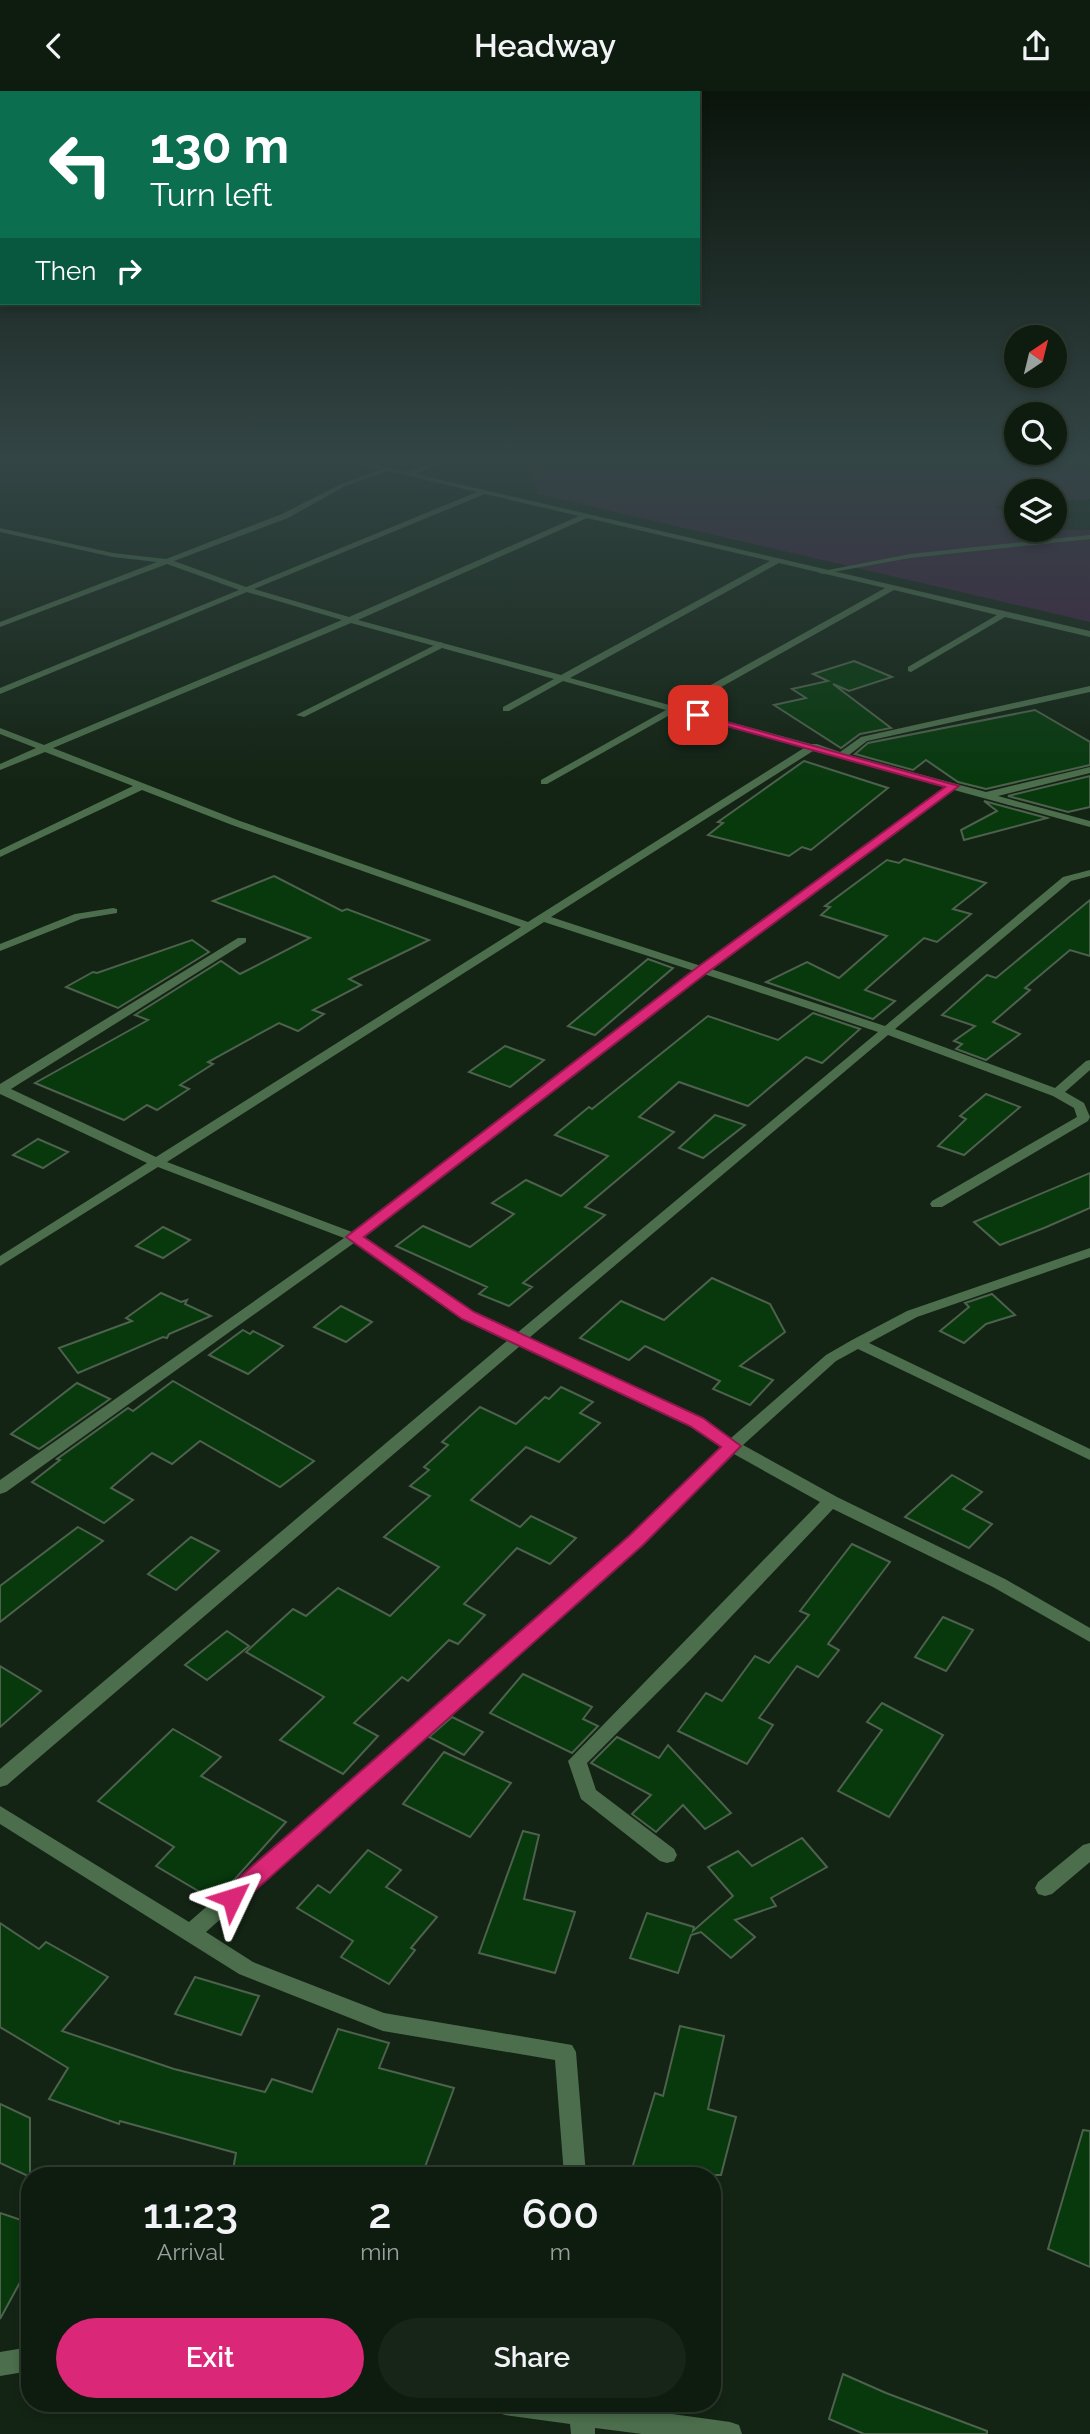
<!DOCTYPE html>
<style>
:root{--surface:#0e1b0f;--page:#172418;--text:#f1f3f6;--muted:#9ba19e;--line:#2e392f;--accent:#db2777}
body{margin:0;font-family:Raleway,sans-serif;background:var(--page);color:var(--text);height:100vh;display:flex;flex-direction:column;font-size:26px;white-space:nowrap}
*{box-sizing:border-box;margin:0}
p{font-size:23px;color:var(--muted)}
.icon{flex:none;width:38px;height:38px;fill:none;stroke:currentColor;stroke-width:2;stroke-linecap:round;stroke-linejoin:round}
.map{position:relative;flex:1;overflow:hidden}
.sheet{position:absolute;left:21px;top:2076px;width:700px;height:245px;display:flex;flex-direction:column;background:var(--surface);border-radius:28px;box-shadow:0 4px 10px #0003,0 0 0 2px var(--line)}
.sheet>*{flex:none}
.hud{position:absolute;left:0px;top:0px;width:700px;height:214px;box-shadow:0 4px 10px #0003,0 0 0 2px var(--line);background:#0b6e4f;color:#fff;overflow:hidden}
.needle{width:46px;rotate:35deg}
.tools{position:absolute;left:1004px;top:234px;display:grid;gap:14px}
.tools a{display:grid;place-items:center;width:63px;height:63px;border-radius:50%;background:var(--surface);box-shadow:0 4px 10px #0003,0 0 0 2px var(--line);font-size:35px}
.pin{position:absolute;display:grid;place-items:center;width:60px;height:60px;color:#fff;margin:-30px;border-radius:14px;box-shadow:0 4px 10px #0006}
.me{position:absolute;width:77px;margin:-38px;rotate:49deg;stroke-linejoin:round;filter:drop-shadow(0 0 5px #0008)}
.turn{display:flex;align-items:center;gap:24px;height:147px;padding:0 35px;font-size:32px}
.turn .icon{width:91px;height:91px;stroke-width:2.5}
.turn b{display:block;font-size:49px;line-height:60px}
.then{display:flex;align-items:center;height:66px;padding:0 35px;background:#0003;gap:14px;font-size:26px}
.eta{display:flex;justify-content:space-evenly;align-items:center;height:119px;text-align:center}
.eta b{font-size:42px;font-weight:600;line-height:49px}
.button{display:flex;gap:14px;margin-top:auto;padding:14px 35px}
.button a{flex:1;height:80px;border-radius:42px;background:var(--accent);color:#fff;font-size:28px;font-weight:600;line-height:80px;text-align:center}
.button a+a{background:var(--page);color:var(--text)}
header{display:flex;justify-content:space-between;align-items:center;height:91px;padding:0 35px;background:var(--surface);font-size:32px;font-weight:600}
.map>svg:first-child{display:block}
.green{fill:#442146}
.building{fill:#07390d;stroke:#4e614d;stroke-width:2}
.lines{fill:none;stroke-linecap:round;stroke-linejoin:round}
.lane{fill:#4c6e4c;fill-rule:evenodd}
.street{fill:#4c6e4c;fill-rule:evenodd}
.route{fill:#db2777;stroke:#8e194d;stroke-width:2}
</style>
<header><svg class="icon" aria-label="back" viewBox="0 0 24 24"><path d="M15 5l-7 7 7 7"/></svg>Headway<svg class="icon" aria-label="share" viewBox="0 0 24 24"><path d="M12 15V3M7 8l5-5 5 5M5 13v7h14v-7"/></svg></header>
<div class="map">
<svg width="1090" height="2343" viewBox="0 0 1090 2343">
<rect width="100%" height="100%" fill="#132414"/>
<!-- green -->
<path class="green" d="M476 366H1090V408L1055 410V401H1017V413L994 415 1017 431V439H1090V531L538 403 533 384 466 374Z"/>
<!-- building -->
<g class="building">
<path d="M854 570 892 586 849 600 833 593 891 637 860 643 841 657 774 614 806 607 792 598 828 590 813 583Z"/>
<path d="M1035 619 1090 651V674L986 698 958 691 926 669 913 679 855 663 868 652Z"/>
<path d="M804 670 888 697 811 759 802 756 789 765 708 744 723 732 718 731Z"/>
<path d="M1090 685V716L1068 721 1008 705Z"/>
<path d="M984 710 1047 727 964 749 961 739 997 720Z"/>
<path d="M904 768 986 792 953 818 971 823 937 851 924 847 865 899 895 910 873 928 766 891 807 871 839 887 887 845 821 824 830 816 825 815 887 769 899 772Z"/>
<path d="M274 785 342 820 347 818 429 849 349 888 361 894 313 919 324 923 298 940 279 932 208 971 213 973 180 994 189 998 157 1019 147 1014 124 1029 35 992 148 929 135 924 221 870 240 883 310 847 213 810Z"/>
<path d="M1090 809V865L1070 859 1025 897 1030 899 993 931 1020 943 986 969 956 958 962 953 954 950 975 935 942 924 987 884 996 887Z"/>
<path d="M192 849 209 861 118 917 66 896 93 881 97 882Z"/>
<path d="M648 868 673 877 595 944 568 935Z"/>
<path d="M813 922 860 938 822 972 806 966 748 1015 679 991 639 1026 674 1041 585 1116 605 1124 523 1192 532 1196 509 1215 479 1203 487 1196 396 1155 423 1135 470 1156 514 1123 492 1112 526 1089 561 1105 608 1065 555 1044 589 1016 592 1018 708 925 778 949Z"/>
<path d="M505 955 544 969 510 996 469 981Z"/>
<path d="M986 1003 1020 1016 964 1064 938 1055 966 1028 960 1025Z"/>
<path d="M715 1024 745 1034 703 1067 679 1057Z"/>
<path d="M38 1048 68 1061 43 1077 13 1064Z"/>
<path d="M1090 1082V1117L1044 1137 1000 1154 974 1131Z"/>
<path d="M163 1136 190 1149 163 1167 136 1155Z"/>
<path d="M712 1187 770 1213 785 1241 740 1275 773 1289 750 1314 713 1298 720 1290 645 1255 629 1269 580 1247 621 1210 664 1229Z"/>
<path d="M161 1202 181 1211 187 1209 185 1213 211 1225 169 1243 167 1247 163 1246 78 1282 59 1257 132 1230 126 1227Z"/>
<path d="M992 1203 1015 1224 986 1233 964 1252 940 1240 969 1216 965 1212Z"/>
<path d="M341 1215 372 1231 346 1251 314 1236Z"/>
<path d="M243 1239 250 1243 253 1240 283 1255 248 1283 209 1264Z"/>
<path d="M173 1290 314 1370 280 1396 200 1350 172 1373 152 1362 111 1397 133 1409 104 1432 32 1391 60 1369 57 1368 128 1317 133 1320Z"/>
<path d="M77 1292 110 1308 39 1358 11 1343Z"/>
<path d="M561 1296 593 1311 580 1322 600 1332 559 1371 526 1356 471 1409 520 1436 531 1425 576 1447 550 1473 517 1457 464 1513 485 1524 458 1553 449 1549 408 1590 402 1586 354 1632 378 1645 343 1683 280 1649 324 1606 246 1561 293 1518 306 1525 338 1497 390 1525 439 1476 384 1446 430 1405 410 1395 429 1379 424 1376 448 1354 442 1351 480 1316 516 1333 545 1306 549 1308Z"/>
<path d="M952 1384 982 1401 963 1418 992 1433 969 1457 905 1426Z"/>
<path d="M78 1436 103 1450 0 1531V1495Z"/>
<path d="M191 1446 219 1460 176 1499 148 1483Z"/>
<path d="M852 1453 890 1471 828 1553 839 1559 818 1586 797 1575 759 1627 773 1634 747 1673 678 1640 706 1602 722 1610 755 1565 769 1572 809 1524 800 1520Z"/>
<path d="M943 1526 973 1539 946 1580 915 1566Z"/>
<path d="M227 1540 249 1555 207 1589 185 1574Z"/>
<path d="M0 1575 41 1600 0 1636Z"/>
<path d="M523 1583 592 1616 583 1628 598 1635 572 1662 490 1622Z"/>
<path d="M882 1612 943 1644 889 1726 838 1700 882 1639 867 1631Z"/>
<path d="M452 1626 483 1641 464 1664 429 1646Z"/>
<path d="M173 1638 221 1666 201 1685 286 1731 235 1788 212 1808 156 1775 174 1756 98 1710Z"/>
<path d="M617 1646 659 1667 668 1654 731 1722 705 1738 683 1714 656 1741 632 1723 651 1704 591 1672Z"/>
<path d="M444 1661 511 1692 470 1746 403 1713Z"/>
<path d="M523 1740 539 1744 524 1808 575 1821 555 1882 479 1862Z"/>
<path d="M802 1747 827 1776 771 1807 776 1815 735 1829 755 1846 731 1867 701 1841 691 1844 678 1882 630 1867 647 1822 694 1836 693 1840 733 1805 708 1776 738 1760 752 1775Z"/>
<path d="M368 1759 401 1779 386 1796 437 1826 411 1857 415 1859 389 1893 341 1866 353 1850 297 1817 318 1794 330 1802Z"/>
<path d="M0 1832 39 1858 46 1851 108 1886 62 1940 174 1978 265 2001 272 1988 312 2001 338 1938 389 1952 379 1977 454 1997 422 2084H232L236 2062 120 2030 119 2033 49 2008 68 1977 0 1936Z"/>
<path d="M195 1886 259 1905 241 1944 175 1923Z"/>
<path d="M680 1935 724 1945 708 2018 736 2026 721 2084H630L655 2002 663 2005Z"/>
<path d="M0 2013 30 2027V2086L0 2072Z"/>
<path d="M1083 2039 1090 2040V2176L1048 2158Z"/>
<path d="M0 2122 30 2132V2173L0 2228Z"/>
<path d="M843 2283 886 2302 987 2340V2343H864L829 2328Z"/>
</g>
<g class="lines">
<!-- lane -->
<g class="lane">
<path d="M364 366H370L363 373H359Z"/>
<path d="M1090 444V448L910 467 822 483 818 481 910 463Z"/>
<path d="M441 551 445 554 444 556 304 626 296 624Z"/>
<path d="M113 817 117 818V822L81 828 0 860V853L75 823Z"/>
</g>
<!-- street -->
<g class="street">
<path d="M332 366H342L408 381 447 366H455L416 383 1090 540V546L1005 526 911 581 908 580V576L997 524 894 499 682 618 811 653H817L840 661 861 646 1090 595V601L867 650 849 664 986 701 1090 676V682L998 705 1090 730V736L954 699 711 878 885 935 1063 786 1090 779V785L1071 790 895 938 1055 997 1086 970 1090 969V979L1065 1001 1084 1012 1090 1026 1088 1030 942 1116H932L930 1113 932 1110 1077 1026 1074 1017 1053 1005 888 944 529 1247 701 1327 731 1347 826 1264 852 1249 907 1220 1090 1157V1166L917 1226 869 1252 1090 1358V1369L858 1258 836 1270 743 1354 837 1406 1005 1488 1090 1537V1551L993 1496 833 1418 691 1568 587 1672 596 1699 674 1758 677 1764 674 1770 667 1772 660 1770 581 1708 568 1670 820 1411 734 1363 642 1454 206 1841 253 1871 384 1922 572 1954 576 1961 586 2084H564L555 1969 383 1940 239 1883 0 1733V1715L189 1831 630 1446 722 1356 691 1335 520 1255 7 1694 0 1696V1678L508 1249 463 1228 354 1152 6 1401 0 1403V1389L344 1147 158 1076 0 1175V1165L147 1072 0 1003V993L238 847H246V851L11 998 156 1066 521 836 232 734 142 699 0 766V759L133 695 45 661 0 679V673L36 657 0 643V637L44 654 342 529 247 501 0 603V597L239 499 167 473 0 536V531L157 471 113 466 0 441V437L113 462 166 468 282 423 341 393 380 379ZM388 380 477 401 246 496 174 470 288 427 345 395ZM485 403 579 425 349 526 254 498ZM587 427 770 470 561 584 358 529ZM779 472 885 497 673 615 570 587ZM351 532 554 588 503 616V620H509L563 590 666 619 541 689V693H547L675 621 804 657 528 831 240 730 53 657ZM813 660 945 696 701 875 551 826ZM544 831 694 880 352 1141 167 1071ZM704 883 878 941 517 1242 473 1222 363 1146Z"/>
<path d="M1090 1752V1771L1052 1803 1045 1805 1038 1803 1035 1797 1038 1791 1083 1754Z"/>
<path d="M30 2256V2280L0 2285V2261Z"/>
<path d="M493 2312H593L730 2331 739 2334 742 2343H642L595 2337V2343H571L570 2333 505 2324 496 2321Z"/>
</g>
</g>
<!-- sky -->
<linearGradient id="sky" x2="0" y2="1"><stop stop-color="#0a140b"/><stop offset="0.53" stop-color="#334545"/><stop offset="1" stop-color="#334545" stop-opacity="0"/></linearGradient>
<rect width="1090" height="694" fill="url(#sky)"/>
<!-- route -->
<path class="route" d="M694 622 959 695 708 881 364 1146 474 1221 703 1327 741 1355 643 1454 240 1813 232 1816 224 1813 221 1807 224 1800 629 1445 721 1356 690 1335 462 1228 346 1146 699 875 945 696 694 626Z"/>
</svg>
<div class="tools">
<a><svg class="needle" viewBox="-14 -14 28 28"><path d="M0-13l5 13h-10z" fill="#e53935"/><path d="M0 13l5-13h-10z" fill="#9ba19e"/></svg></a>
<a><svg class="icon" aria-label="search" viewBox="0 0 24 24"><circle cx="10" cy="10" r="6"/><path d="M15 15l6 6"/></svg></a>
<a><svg class="icon" aria-label="layers" viewBox="0 0 24 24"><path d="M12 4l9 5-9 5-9-5zM3 14l9 5 9-5"/></svg></a>
</div>
<div class="pin" style="left:698px;top:624px;background:#d93025"><svg class="icon" aria-label="arrive" viewBox="0 0 24 24"><path d="M6 21V4h12l-3 4 3 4H6"/></svg></div>
<svg class="me" style="left:232px;top:1807px" viewBox="-20 -20 40 40"><path d="M0-17L14 15 0 8-14 15z" fill="#db2777" stroke="#fff" stroke-width="4"/></svg>
<div class="hud">
<div class="turn"><svg class="icon" aria-label="left" viewBox="0 0 24 24"><path d="M17 20v-9H6M10 6l-5 5 5 5"/></svg><div><b>130 m</b>Turn left</div></div>
<div class="then">Then<svg class="icon" aria-label="right" viewBox="0 0 24 24"><path d="M7 20v-9h11M14 6l5 5-5 5"/></svg></div>
</div>
<section class="sheet">
<div class="eta">
<div><b>11:23</b><p>Arrival</p></div>
<div><b>2</b><p>min</p></div>
<div><b>600</b><p>m</p></div>
</div>
<div class="button"><a>Exit</a><a>Share</a></div>
</section>
</div>
